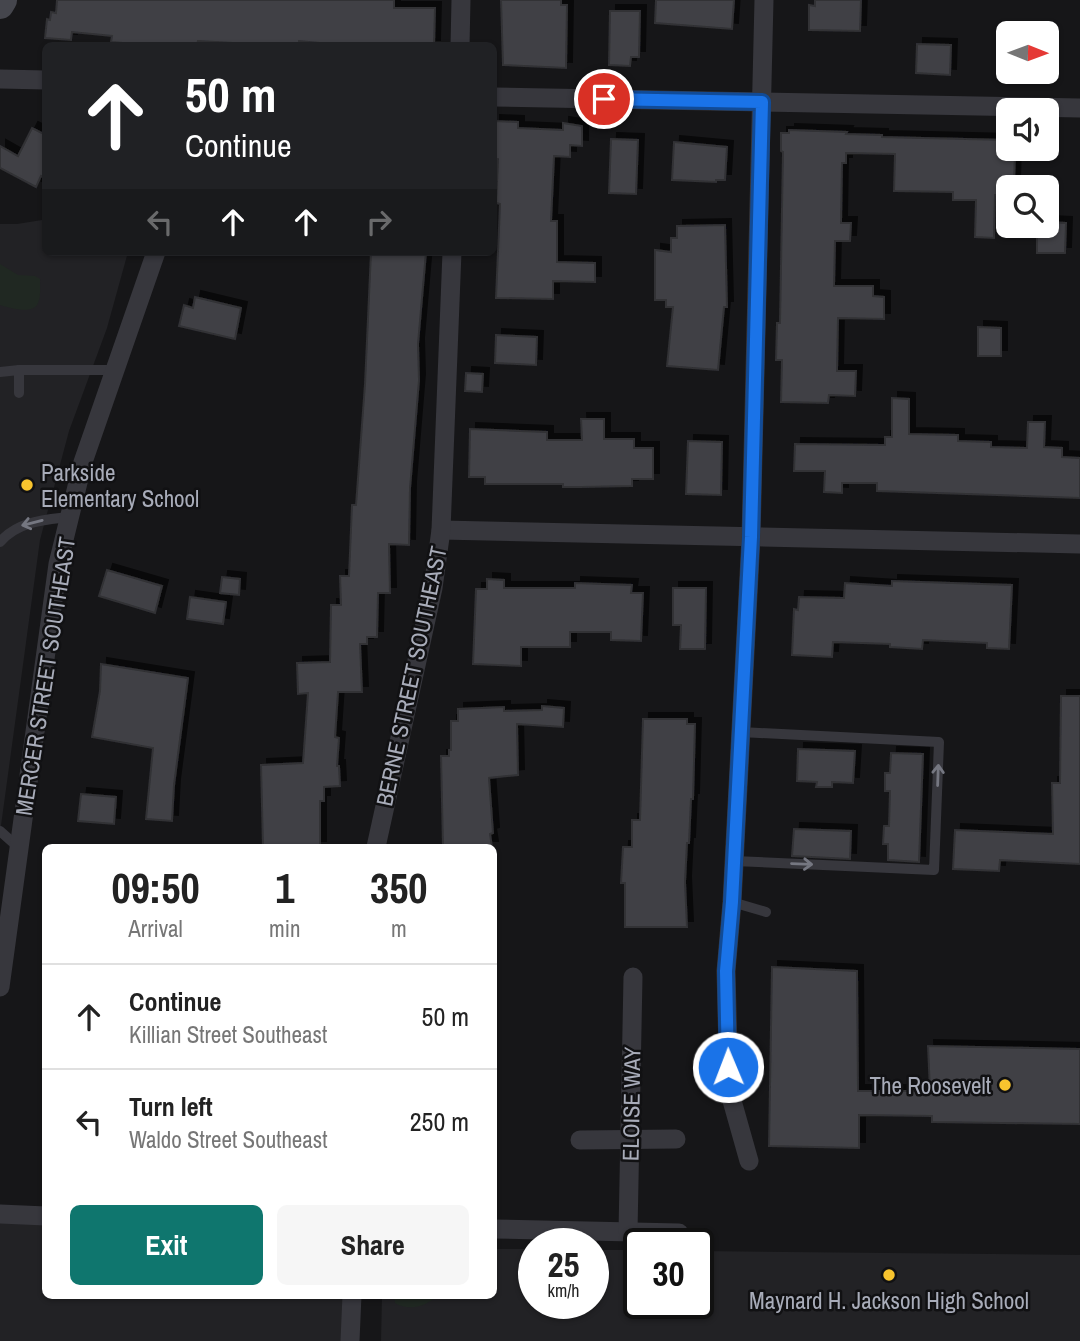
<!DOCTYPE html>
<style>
:root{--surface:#fff;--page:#f6f6f6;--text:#222;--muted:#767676;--line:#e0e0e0;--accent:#0f766e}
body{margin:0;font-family:"Archivo Narrow",sans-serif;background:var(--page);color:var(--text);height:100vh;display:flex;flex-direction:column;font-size:26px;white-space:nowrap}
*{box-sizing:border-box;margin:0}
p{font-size:23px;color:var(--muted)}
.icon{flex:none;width:38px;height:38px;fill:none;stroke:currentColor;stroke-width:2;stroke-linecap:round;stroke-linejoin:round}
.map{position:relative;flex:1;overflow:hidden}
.drawer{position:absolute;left:42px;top:844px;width:455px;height:455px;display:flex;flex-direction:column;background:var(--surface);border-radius:10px;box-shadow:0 2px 5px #0004}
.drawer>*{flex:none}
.banner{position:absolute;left:42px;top:42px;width:455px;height:214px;border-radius:10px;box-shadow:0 2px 5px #0004;background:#202124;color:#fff;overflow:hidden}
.needle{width:46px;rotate:91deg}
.fabs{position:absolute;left:996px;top:21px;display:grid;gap:14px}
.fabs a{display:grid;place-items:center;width:63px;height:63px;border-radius:10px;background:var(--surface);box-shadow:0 2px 5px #0004;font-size:35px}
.speed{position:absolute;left:518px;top:1228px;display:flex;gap:14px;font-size:35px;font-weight:700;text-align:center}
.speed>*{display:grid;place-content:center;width:91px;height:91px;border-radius:50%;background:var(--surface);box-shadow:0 2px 5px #0004;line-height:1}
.speed small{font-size:18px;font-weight:400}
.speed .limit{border:4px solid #111;border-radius:10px;background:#fff;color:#111}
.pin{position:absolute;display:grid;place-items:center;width:60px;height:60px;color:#fff;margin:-30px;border:4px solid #fff;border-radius:50%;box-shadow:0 2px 7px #0007}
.me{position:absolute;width:77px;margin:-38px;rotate:359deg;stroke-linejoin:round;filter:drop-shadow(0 0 5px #0008)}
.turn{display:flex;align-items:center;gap:24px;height:147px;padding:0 28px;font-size:32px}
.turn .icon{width:91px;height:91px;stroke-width:2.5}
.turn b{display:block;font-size:49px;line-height:60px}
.lanes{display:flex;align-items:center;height:66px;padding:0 28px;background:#0003;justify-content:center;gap:35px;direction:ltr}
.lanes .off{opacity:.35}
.eta{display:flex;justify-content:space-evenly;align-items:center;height:119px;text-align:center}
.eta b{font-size:42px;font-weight:800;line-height:49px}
.cta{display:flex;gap:14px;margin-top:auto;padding:14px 28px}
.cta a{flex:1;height:80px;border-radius:10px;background:var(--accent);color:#fff;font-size:28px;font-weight:800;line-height:80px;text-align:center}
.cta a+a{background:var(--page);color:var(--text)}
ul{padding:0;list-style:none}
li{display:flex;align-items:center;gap:21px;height:105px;padding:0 28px;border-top:2px solid var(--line)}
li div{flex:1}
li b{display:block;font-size:26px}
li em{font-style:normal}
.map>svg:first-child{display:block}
.built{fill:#222225}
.green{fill:#202822}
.building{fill:#404145;stroke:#303034;stroke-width:2;filter:url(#shadow)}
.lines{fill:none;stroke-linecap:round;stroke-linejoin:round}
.lane{stroke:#37373d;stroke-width:10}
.street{stroke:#37373d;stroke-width:19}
.secondary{stroke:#45464d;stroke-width:28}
.oneway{stroke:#757781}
.route-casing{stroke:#114b97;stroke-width:18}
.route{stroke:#1a73e8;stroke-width:12}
.poi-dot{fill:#f8c42e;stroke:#111113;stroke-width:2.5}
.labels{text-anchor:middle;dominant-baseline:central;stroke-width:5;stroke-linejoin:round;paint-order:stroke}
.poi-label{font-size:23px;fill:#a8acb9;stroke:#111113;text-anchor:start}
.street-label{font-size:23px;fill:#a8acb9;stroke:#111113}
</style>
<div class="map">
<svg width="1080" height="1341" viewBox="0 0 1080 1341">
<defs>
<filter id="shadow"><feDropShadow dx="6" dy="-6" stdDeviation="0" flood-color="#0009"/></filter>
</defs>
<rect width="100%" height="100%" fill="#161618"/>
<!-- built -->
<g class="built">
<path d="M45 216 46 252H128L107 328 69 431 40 540 0 833V224H17L42 220Z"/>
<path d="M0 1214 45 1215 46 1295H352L351 1341H0Z"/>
<path d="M494 1249H534V1304H593V1250H639V1304H698V1251L1080 1255V1341H381L382 1295H494Z"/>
</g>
<!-- green -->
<g class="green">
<path d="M0 264 18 275 35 276 40 279C40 286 41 297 38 303 34 315 9 308 0 305Z"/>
<path d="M394 1295H438C427 1306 409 1312 395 1303Z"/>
</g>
<!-- building -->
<g class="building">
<path d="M57 0H394V8H435L434 46H353L299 41V46H232V43L198 41 197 46 146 45 111 42 112 36 72 32 71 40 45 38 47 19 50 20 51 12 56 13Z"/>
<path d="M501 0H561V5H567L566 68 503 65Z"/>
<path d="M656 0H734L732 29 655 23Z"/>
<path d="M815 0H861L860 31 809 30V5L815 6Z"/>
<path d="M610 11H640L639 57H631L630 66 609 65Z"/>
<path d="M917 44 951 45 950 75 916 73Z"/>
<path d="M494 121 518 122V128L563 130V123L582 126V146L570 145V157L554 156 551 221H557V262L595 263V282L553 281V299L496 298 500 204 496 203 498 159H494Z"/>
<path d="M32 128 46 135V179L41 176 36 187 0 168V146L18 156Z"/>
<path d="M789 130 847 132 846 134 882 135V137L1008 140V149H1015L1014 187H1008V195H995L994 238 975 237 976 200H953V192L894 191 895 154 846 153V163H842L841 223H851L850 241H835L834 286H873V296L884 297V319L838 318 837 371H856L855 396 829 395 828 403 781 402 782 360H776L777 323H780L783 152 781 151V133H789Z"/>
<path d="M611 139 638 140 636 194 609 193Z"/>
<path d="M674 142 727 147 725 180H716V182L672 180Z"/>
<path d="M1046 222 1066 223 1065 253H1037V226H1046Z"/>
<path d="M725 225 727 307H724L718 370 667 366 673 307H666V300H655V250L671 252V238H677V226Z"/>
<path d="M371 252H426L418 344 419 380 410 488 409 545 389 544 390 593H378L377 637H367V644H360L362 692H338L335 737 339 738 337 766H339L340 786 324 787V801H320V847H263L261 765 303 763 308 693 298 694 297 663 330 662 331 605H341L340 576H349L352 505H356L365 384Z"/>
<path d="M195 297 241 308 235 339 179 326 184 305 193 308Z"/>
<path d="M978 327 1001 328V356H978Z"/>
<path d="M496 335 537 337 536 365 495 363Z"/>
<path d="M466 373 483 374 482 392 465 391Z"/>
<path d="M892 398 909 399V434L958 435V441L991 442V447L1027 448 1028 422H1045L1044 447 1062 448V457L1080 458V498L877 491V483H842V493L824 492 825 471H794L795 444 885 445V437H892Z"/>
<path d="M581 419H604V439H634V448H653V479H632V486L582 487H563V484H485V477H469L470 429 547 432V440H582Z"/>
<path d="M688 441 722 442 721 495 686 494Z"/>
<path d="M107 570 162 586 155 613 99 596Z"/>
<path d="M222 577 240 579 239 595 220 593Z"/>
<path d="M487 579 504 580V588H575V583L632 585 631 593H643L641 641 611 640V632H570V647H521V666L473 664 476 589H487Z"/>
<path d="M892 581 1012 585 1009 649 987 648V643L923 640 922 649 890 647V644L833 642 832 657 792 655 794 609 798 610 799 597 844 598 845 583 892 586Z"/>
<path d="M673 588H706L705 649H680L681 625H673Z"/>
<path d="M190 597 226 602 223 624 187 619Z"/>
<path d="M101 664 188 678 174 785 172 821 146 819 153 748 92 737 100 691Z"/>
<path d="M1061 696H1080V864L1000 860 999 871 953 869 955 830 1053 834 1052 783H1060Z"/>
<path d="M542 706 564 708 563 727 517 724 518 775 489 778 493 833 490 834 492 847H443L441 756H449V750H451V721H458V709L504 707V711L542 710Z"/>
<path d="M643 719H687V724H695L693 799H691L689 843H687L685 882 687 927H625V883H621L623 847H632V820H640Z"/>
<path d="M798 749 855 751 853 783 832 782V787H816L817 782 797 781Z"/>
<path d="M891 753 923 754 919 862 888 860V844H883L884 826H889L890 791H885V773H890Z"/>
<path d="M81 794 116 797 114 824 78 821Z"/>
<path d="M794 829 851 831 850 859 792 856Z"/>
<path d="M772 967 857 971 858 1091H930L928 1046 1080 1049V1124L932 1122V1116L859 1115V1148L769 1146Z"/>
</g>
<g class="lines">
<!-- lane -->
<g class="lane">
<path d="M0 372 19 370"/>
<path d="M19 393V370H115"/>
<path d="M0 542C18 521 44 520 69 517"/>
<path d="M0 831 18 847"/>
<path d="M734 861 934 870 939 742 741 732"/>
<path d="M732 902 766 912"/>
</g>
<!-- street -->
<g class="street">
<path d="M460 46 461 0"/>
<path d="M0 79 46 80"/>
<path d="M494 97 1080 108"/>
<path d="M441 530 1080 544"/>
<path d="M376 847 433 588 441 530 452 252"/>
<path d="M0 987 58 564 83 462 156 252"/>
<path d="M580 1140 676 1139"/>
<path d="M749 1161 729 1090 726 971 732 902 751 537 764 0"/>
<path d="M0 1214 46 1216"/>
<path d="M494 1229 679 1233"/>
<path d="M628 1232 633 977"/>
<path d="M350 1341 352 1295"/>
</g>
<!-- secondary -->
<path class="secondary" d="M0 5 3 0"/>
</g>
<!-- one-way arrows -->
<defs><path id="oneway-shaft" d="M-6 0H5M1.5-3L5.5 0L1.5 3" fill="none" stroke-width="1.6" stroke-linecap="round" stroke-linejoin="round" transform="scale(1.75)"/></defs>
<g class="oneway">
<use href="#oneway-shaft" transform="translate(32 523) rotate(166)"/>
<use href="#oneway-shaft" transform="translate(938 775) rotate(-88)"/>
<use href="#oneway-shaft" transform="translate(802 864) rotate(2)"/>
</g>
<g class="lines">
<defs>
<path id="route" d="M604 99 762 102 751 537 732 902 726 971 728 1067"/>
</defs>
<!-- route casing -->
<use href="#route" class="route-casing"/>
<!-- route -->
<use href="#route" class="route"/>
</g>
<!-- markers -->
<g class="poi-dot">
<circle cx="27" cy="485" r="7"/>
<circle cx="1005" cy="1085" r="7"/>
<circle cx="889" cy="1275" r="7"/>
</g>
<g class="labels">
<!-- poi labels -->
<g class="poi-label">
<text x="41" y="472">Parkside<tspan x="41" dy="26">Elementary School</tspan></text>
<text x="991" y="1085" text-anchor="end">The Roosevelt</text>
<text x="889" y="1300" text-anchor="middle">Maynard H. Jackson High School</text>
</g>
<!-- street labels -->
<g class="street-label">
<text transform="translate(45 676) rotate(-81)">MERCER STREET SOUTHEAST</text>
<text transform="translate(411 676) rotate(-78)">BERNE STREET SOUTHEAST</text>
<text transform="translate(631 1104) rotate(-89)">ELOISE WAY</text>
</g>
</g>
</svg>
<div class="fabs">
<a><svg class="needle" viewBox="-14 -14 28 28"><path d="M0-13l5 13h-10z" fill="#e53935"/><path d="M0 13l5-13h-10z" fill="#767676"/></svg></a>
<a><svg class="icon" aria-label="sound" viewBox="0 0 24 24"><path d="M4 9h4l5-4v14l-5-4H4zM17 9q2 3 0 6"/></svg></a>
<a><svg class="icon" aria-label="search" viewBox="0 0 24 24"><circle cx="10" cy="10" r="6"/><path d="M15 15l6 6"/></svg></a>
</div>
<div class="speed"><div>25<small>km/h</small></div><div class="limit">30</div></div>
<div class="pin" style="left:604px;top:99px;background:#d93025"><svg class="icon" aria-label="arrive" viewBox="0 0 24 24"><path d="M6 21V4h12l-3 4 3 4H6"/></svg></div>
<svg class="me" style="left:728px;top:1067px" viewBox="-20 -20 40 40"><circle r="17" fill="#1a73e8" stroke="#fff" stroke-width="3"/><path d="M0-11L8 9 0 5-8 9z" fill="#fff"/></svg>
<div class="banner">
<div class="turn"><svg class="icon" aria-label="ahead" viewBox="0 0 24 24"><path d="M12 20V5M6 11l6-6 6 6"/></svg><div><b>50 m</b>Continue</div></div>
<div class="lanes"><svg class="icon off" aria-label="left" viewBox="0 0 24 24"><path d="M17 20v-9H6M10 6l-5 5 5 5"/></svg><svg class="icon" aria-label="ahead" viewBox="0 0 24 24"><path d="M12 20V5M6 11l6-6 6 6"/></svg><svg class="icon" aria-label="ahead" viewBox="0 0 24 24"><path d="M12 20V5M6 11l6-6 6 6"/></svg><svg class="icon off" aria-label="right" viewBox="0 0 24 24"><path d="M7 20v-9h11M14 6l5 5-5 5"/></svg></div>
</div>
<section class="drawer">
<div class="eta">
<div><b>09:50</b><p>Arrival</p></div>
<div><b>1</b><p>min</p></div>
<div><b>350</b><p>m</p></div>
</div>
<ul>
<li><svg class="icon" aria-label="ahead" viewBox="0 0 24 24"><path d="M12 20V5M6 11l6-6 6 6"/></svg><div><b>Continue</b><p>Killian Street Southeast</p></div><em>50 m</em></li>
<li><svg class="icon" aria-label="left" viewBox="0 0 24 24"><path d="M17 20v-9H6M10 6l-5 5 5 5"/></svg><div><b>Turn left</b><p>Waldo Street Southeast</p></div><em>250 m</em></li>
</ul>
<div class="cta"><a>Exit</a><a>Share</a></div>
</section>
</div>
